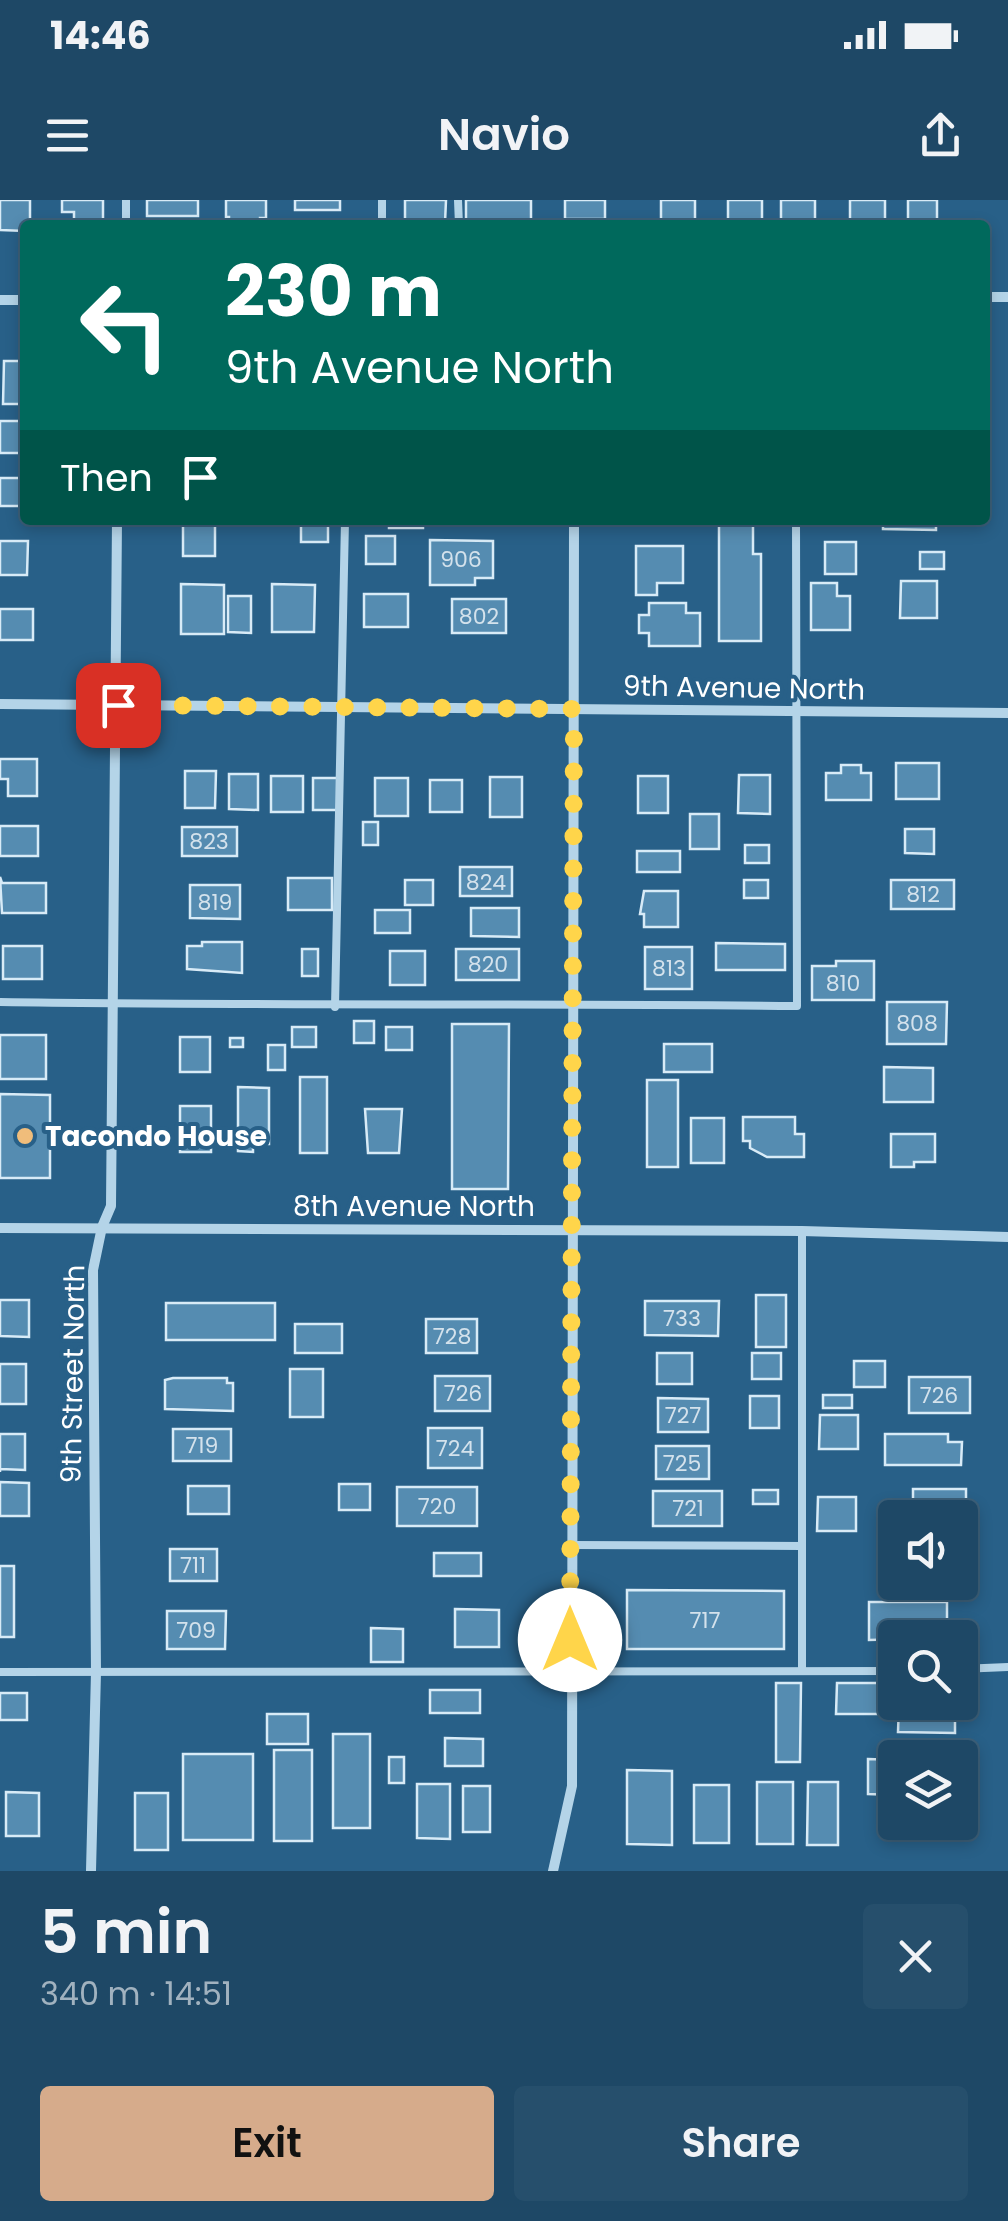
<!DOCTYPE html>
<meta charset="utf-8">
<style>
:root{--surface:#1e4866;--page:#264f6c;--text:#f1f3f6;--muted:#a1b2bf;--line:#3c607a;--accent:#d6ab8b}
body{margin:0;font-family:Poppins,sans-serif;background:var(--page);color:var(--text);height:100vh;display:flex;flex-direction:column;font-size:38px;white-space:nowrap}
*{box-sizing:border-box;margin:0}
p{font-size:32px;color:var(--muted)}
.icon{flex:none;width:55px;height:55px;fill:none;stroke:currentColor;stroke-width:2;stroke-linecap:round;stroke-linejoin:round}
.map{position:relative;height:1671px;overflow:hidden}
.sheet{display:flex;flex-direction:column;background:var(--surface);flex:1}
.sheet>*{flex:none}
.banner{position:absolute;left:20px;top:20px;width:970px;height:305px;border-radius:10px;box-shadow:0 5px 15px #0003,0 0 0 2px var(--line);background:#00695c;color:#fff;overflow:hidden}
.tools{position:absolute;left:878px;top:1300px;display:grid;gap:20px}
.tools a{display:grid;place-items:center;width:100px;height:100px;border-radius:10px;background:var(--surface);box-shadow:0 5px 15px #0003,0 0 0 2px var(--line);font-size:50px}
.pin{position:absolute;display:grid;place-items:center;width:85px;height:85px;color:#fff;margin:-42px;border-radius:20px;box-shadow:0 5px 15px #0006}
.me{position:absolute;width:110px;margin:-55px;rotate:0deg;stroke-linejoin:round;filter:drop-shadow(0 0 8px #0008)}
.turn{display:flex;align-items:center;gap:35px;height:210px;padding:0 40px;font-size:45px}
.turn .icon{width:130px;height:130px;stroke-width:2.5}
.turn b{display:block;font-size:70px;line-height:85px}
.then{display:flex;align-items:center;height:95px;padding:0 40px;background:#0003;gap:20px;font-size:38px}
.round{display:grid;place-items:center;flex:none;width:105px;height:105px;border-radius:10px;background:var(--page)}
.headline{display:flex;align-items:center;justify-content:space-between;height:170px;padding:0 40px}
h1{font-size:60px;font-weight:600;line-height:75px}
.action{display:flex;gap:20px;margin-top:auto;padding:20px 40px}
.action a{flex:1;height:115px;border-radius:10px;background:var(--accent);color:#111;font-size:40px;font-weight:600;line-height:115px;text-align:center}
.action a+a{background:var(--page);color:var(--text)}
.status{display:flex;justify-content:space-between;align-items:center;height:70px;padding:0 50px;background:var(--surface);direction:ltr}
.status svg{height:28px;fill:currentColor}
header{display:flex;justify-content:space-between;align-items:center;height:130px;padding:0 40px;background:var(--surface);font-size:45px;font-weight:600}
.map>svg:first-child{display:block}
.building{fill:#558cb1;stroke:#d8ebf7;stroke-width:2.5}
.lines{fill:none;stroke-linecap:round;stroke-linejoin:round}
.lane{stroke:#b4d4e8;stroke-width:8}
.street{stroke:#b4d4e8;stroke-width:10}
.route{stroke:#ffd54a;stroke-width:18;stroke-dasharray:0 32.4}
.poi-dot{fill:#f0bd7b;stroke:#286088;stroke-width:4}
.labels{text-anchor:middle;dominant-baseline:central;stroke-width:8;stroke-linejoin:round;paint-order:stroke}
.number-label{font-size:22px;fill:#d4e2ec}
.street-label{font-size:28px;fill:#fff;stroke:#286088}
.poi-label{font-size:28px;font-weight:bold;fill:#fff;stroke:#286088;text-anchor:start}
</style>
<div class="status"><b>14:46</b><svg viewBox="0 0 49 12"><path d="M0 12V9h3v3zM5 12V6h3v6zM10 12V3h3v9zM15 12V0h3v12zM26 1h20v11H26zM47 4h2v5h-2z"/></svg></div>
<header><svg class="icon" aria-label="menu" viewBox="0 0 24 24"><path d="M4 6h16M4 12h16M4 18h16"/></svg>Navio<svg class="icon" aria-label="share" viewBox="0 0 24 24"><path d="M12 15V3M7 8l5-5 5 5M5 13v7h14v-7"/></svg></header>
<div class="map">
<svg width="1008" height="1671" viewBox="0 0 1008 1671">
<rect width="100%" height="100%" fill="#286088"/>
<!-- building -->
<g class="building">
<path d="M0 0H30V25H25V31L0 30Z"/>
<path d="M62 0H103V25H74V12H62Z"/>
<rect x="147" y="0" width="51" height="16"/>
<path d="M226 0H266V18H260V24H229V17H226Z"/>
<rect x="295" y="0" width="45" height="10"/>
<path d="M405 0H446L445 23H405Z"/>
<rect x="466" y="0" width="65" height="24"/>
<rect x="565" y="0" width="40" height="19"/>
<rect x="661" y="0" width="34" height="24"/>
<rect x="728" y="0" width="34" height="25"/>
<rect x="781" y="0" width="34" height="25"/>
<rect x="850" y="0" width="35" height="25"/>
<rect x="908" y="0" width="29" height="24"/>
<path d="M4 161H25V204H3Z"/>
<rect x="0" y="221" width="25" height="32"/>
<rect x="0" y="278" width="25" height="28"/>
<rect x="301" y="320" width="27" height="22"/>
<rect x="389" y="320" width="34" height="8"/>
<path d="M883 320H936V330L883 329Z"/>
<rect x="183" y="324" width="32" height="32"/>
<path d="M719 324H753V354H761V441H719Z"/>
<rect x="366" y="336" width="29" height="28"/>
<path d="M430 340 493 341V378H475V385H430Z"/>
<path d="M0 341H28L27 375H0Z"/>
<rect x="825" y="342" width="31" height="32"/>
<path d="M636 346H683V383H657V395H636Z"/>
<rect x="920" y="352" width="24" height="17"/>
<path d="M901 381H937V418H900Z"/>
<path d="M811 383H837V396H850V430H811Z"/>
<path d="M181 384 224 385V434H181Z"/>
<path d="M272 384 315 385 314 432H272Z"/>
<rect x="364" y="394" width="44" height="33"/>
<path d="M228 396H251V433L228 432Z"/>
<rect x="452" y="399" width="54" height="34"/>
<path d="M649 403H686V413H700V446H649V433H639V415H649Z"/>
<rect x="0" y="409" width="33" height="31"/>
<path d="M0 559H37V596H8V579H0Z"/>
<rect x="896" y="563" width="43" height="36"/>
<path d="M841 565H861V573H871V600H826V573H841Z"/>
<path d="M185 571H216L215 608H185Z"/>
<path d="M229 574H258V610L229 609Z"/>
<path d="M739 575H770V614L738 613Z"/>
<rect x="271" y="576" width="32" height="36"/>
<rect x="638" y="576" width="30" height="37"/>
<rect x="490" y="577" width="32" height="40"/>
<path d="M313 578H338L337 610H313Z"/>
<rect x="375" y="578" width="33" height="38"/>
<rect x="430" y="580" width="32" height="32"/>
<rect x="690" y="614" width="29" height="35"/>
<rect x="363" y="622" width="15" height="23"/>
<rect x="0" y="626" width="38" height="30"/>
<rect x="182" y="627" width="55" height="29"/>
<path d="M905 629H934V654L905 653Z"/>
<rect x="745" y="645" width="24" height="18"/>
<rect x="637" y="651" width="43" height="21"/>
<rect x="460" y="667" width="52" height="29"/>
<path d="M0 677 2 683H46V713H2Z"/>
<rect x="288" y="678" width="44" height="32"/>
<rect x="405" y="680" width="28" height="25"/>
<rect x="744" y="680" width="24" height="18"/>
<rect x="891" y="680" width="63" height="29"/>
<path d="M190 685H240V719L190 718Z"/>
<path d="M644 691H678V727H644V714H640Z"/>
<path d="M471 708H519V737L471 736Z"/>
<rect x="375" y="710" width="35" height="23"/>
<path d="M202 742H242V773L187 769V746H202Z"/>
<path d="M716 743 785 744V770H716Z"/>
<rect x="3" y="746" width="39" height="33"/>
<rect x="645" y="747" width="47" height="42"/>
<rect x="302" y="749" width="16" height="27"/>
<rect x="456" y="749" width="63" height="31"/>
<rect x="390" y="751" width="35" height="34"/>
<path d="M836 761H874V800H812V766H836Z"/>
<path d="M887 802H947L946 844H887Z"/>
<rect x="354" y="821" width="20" height="22"/>
<path d="M452 824H509L508 989H452Z"/>
<rect x="292" y="827" width="24" height="20"/>
<rect x="386" y="827" width="26" height="23"/>
<rect x="0" y="835" width="46" height="44"/>
<rect x="180" y="837" width="30" height="35"/>
<rect x="230" y="838" width="13" height="9"/>
<rect x="664" y="844" width="48" height="28"/>
<rect x="268" y="845" width="17" height="25"/>
<path d="M884 867 933 868V902H884Z"/>
<rect x="300" y="877" width="27" height="76"/>
<rect x="647" y="880" width="31" height="87"/>
<path d="M238 887 269 888V944H253V952L238 951Z"/>
<path d="M0 894 50 895V978H0Z"/>
<rect x="180" y="906" width="31" height="46"/>
<path d="M365 909H402L399 953H368Z"/>
<path d="M743 917H795V934H804V957H767L750 948V941H743Z"/>
<rect x="691" y="918" width="33" height="45"/>
<path d="M891 934H935V962H914V967H891Z"/>
<rect x="756" y="1095" width="30" height="52"/>
<path d="M0 1100H29V1137L0 1136Z"/>
<path d="M645 1101H719L718 1136 645 1135Z"/>
<rect x="166" y="1103" width="109" height="37"/>
<rect x="426" y="1119" width="51" height="34"/>
<rect x="295" y="1124" width="47" height="29"/>
<rect x="657" y="1153" width="35" height="31"/>
<rect x="752" y="1153" width="29" height="26"/>
<rect x="854" y="1161" width="31" height="26"/>
<rect x="0" y="1164" width="26" height="40"/>
<rect x="290" y="1169" width="33" height="48"/>
<rect x="435" y="1176" width="55" height="35"/>
<rect x="909" y="1177" width="61" height="36"/>
<path d="M173 1178H227V1183H233V1211L165 1209V1180Z"/>
<rect x="823" y="1195" width="29" height="13"/>
<rect x="750" y="1196" width="29" height="32"/>
<path d="M658 1198 708 1199V1232H658Z"/>
<path d="M820 1215H858V1249H819Z"/>
<rect x="428" y="1228" width="54" height="40"/>
<rect x="173" y="1229" width="58" height="32"/>
<path d="M0 1234H25V1270L0 1269V1272Z"/>
<path d="M885 1234H948V1242H962L961 1265H885Z"/>
<rect x="656" y="1246" width="53" height="33"/>
<path d="M0 1282 29 1283V1316H0Z"/>
<rect x="339" y="1284" width="31" height="26"/>
<rect x="188" y="1286" width="41" height="28"/>
<rect x="397" y="1287" width="80" height="39"/>
<path d="M913 1289H966V1322H960V1318H913Z"/>
<rect x="753" y="1290" width="25" height="14"/>
<rect x="653" y="1291" width="69" height="35"/>
<path d="M818 1297H856V1331H817Z"/>
<rect x="960" y="1345" width="5" height="28"/>
<rect x="170" y="1349" width="47" height="32"/>
<rect x="434" y="1353" width="47" height="23"/>
<rect x="0" y="1366" width="14" height="71"/>
<path d="M627 1390 784 1391V1449H627Z"/>
<path d="M869 1402H947V1438L869 1440Z"/>
<path d="M455 1409 499 1410V1447H455Z"/>
<path d="M167 1411H226L225 1449H167Z"/>
<path d="M371 1428 403 1429V1462H371Z"/>
<path d="M776 1483H801L800 1562H776Z"/>
<path d="M837 1483H889V1514H836Z"/>
<rect x="430" y="1490" width="50" height="23"/>
<rect x="0" y="1493" width="27" height="27"/>
<path d="M899 1504H955V1533L898 1532Z"/>
<rect x="267" y="1514" width="41" height="30"/>
<rect x="333" y="1534" width="37" height="94"/>
<path d="M445 1538 483 1539V1566H445Z"/>
<rect x="274" y="1550" width="38" height="91"/>
<rect x="183" y="1554" width="70" height="86"/>
<rect x="389" y="1557" width="15" height="26"/>
<path d="M868 1559 894 1560V1595L868 1594Z"/>
<path d="M627 1570 672 1571V1645L627 1644Z"/>
<rect x="757" y="1582" width="36" height="62"/>
<path d="M808 1582H838V1645H807Z"/>
<path d="M417 1584H450V1639L417 1638Z"/>
<rect x="694" y="1585" width="35" height="58"/>
<rect x="463" y="1586" width="27" height="46"/>
<path d="M6 1592 39 1593V1636H6Z"/>
<rect x="135" y="1593" width="33" height="57"/>
<path d="M898 1622H959V1640L898 1639Z"/>
</g>
<g class="lines">
<!-- lane -->
<g class="lane">
<path d="M382 0V25"/>
<path d="M458 0 459 25"/>
<path d="M126 25V0"/>
<path d="M0 802C266 806 531 803 797 806L796 320"/>
<path d="M335 807 345 320"/>
<path d="M802 1031V1471"/>
<path d="M571 1345 802 1346"/>
<path d="M960 1469 1008 1467"/>
<path d="M0 1472 895 1471"/>
</g>
<!-- street -->
<g class="street">
<path d="M985 97H1008"/>
<path d="M0 100H25"/>
<path d="M0 504 1008 513"/>
<path d="M0 1028 802 1031 1008 1037"/>
<path d="M91 1671 96 1472 93 1070 102 1027 111 1006 117 320"/>
<path d="M553 1671 572 1586 574 320"/>
</g>
</g>
<g class="lines">
<!-- route -->
<path class="route" d="M118 505 574 509 570 1440"/>
</g>
<!-- markers -->
<circle class="poi-dot" cx="25" cy="936" r="10"/>
<g class="labels">
<!-- number labels -->
<g class="number-label">
<text x="461" y="359">906</text>
<text x="479" y="416">802</text>
<text x="209" y="641">823</text>
<text x="486" y="682">824</text>
<text x="923" y="694">812</text>
<text x="215" y="702">819</text>
<text x="488" y="764">820</text>
<text x="669" y="768">813</text>
<text x="843" y="783">810</text>
<text x="917" y="823">808</text>
<text x="682" y="1118">733</text>
<text x="452" y="1136">728</text>
<text x="463" y="1193">726</text>
<text x="939" y="1195">726</text>
<text x="683" y="1215">727</text>
<text x="202" y="1245">719</text>
<text x="455" y="1248">724</text>
<text x="682" y="1263">725</text>
<text x="437" y="1306">720</text>
<text x="688" y="1308">721</text>
<text x="193" y="1365">711</text>
<text x="705" y="1420">717</text>
<text x="196" y="1430">709</text>
</g>
<!-- street labels -->
<g class="street-label">
<text transform="translate(744 488) rotate(1)">9th Avenue North</text>
<text x="414" y="1006">8th Avenue North</text>
<text transform="translate(73 1174) rotate(-89)">9th Street North</text>
</g>
<!-- poi labels -->
<g class="poi-label">
<text x="45" y="936">Tacondo House</text>
</g>
</g>
</svg>
<div class="tools">
<a><svg class="icon" aria-label="sound" viewBox="0 0 24 24"><path d="M4 9h4l5-4v14l-5-4H4zM17 9q2 3 0 6"/></svg></a>
<a><svg class="icon" aria-label="search" viewBox="0 0 24 24"><circle cx="10" cy="10" r="6"/><path d="M15 15l6 6"/></svg></a>
<a><svg class="icon" aria-label="layers" viewBox="0 0 24 24"><path d="M12 4l9 5-9 5-9-5zM3 14l9 5 9-5"/></svg></a>
</div>
<div class="pin" style="left:118px;top:505px;background:#d93025"><svg class="icon" aria-label="arrive" viewBox="0 0 24 24"><path d="M6 21V4h12l-3 4 3 4H6"/></svg></div>
<svg class="me" style="left:570px;top:1440px" viewBox="-20 -20 40 40"><circle r="19" fill="#fff"/><path d="M0-13L10 11 0 6-10 11z" fill="#ffd54a"/></svg>
<div class="banner">
<div class="turn"><svg class="icon" aria-label="left" viewBox="0 0 24 24"><path d="M17 20v-9H6M10 6l-5 5 5 5"/></svg><div><b>230 m</b>9th Avenue North</div></div>
<div class="then">Then<svg class="icon" aria-label="arrive" viewBox="0 0 24 24"><path d="M6 21V4h12l-3 4 3 4H6"/></svg></div>
</div>
</div>
<section class="sheet">
<div class="headline"><div><h1>5 min</h1><p>340 m · 14:51</p></div><a class="round"><svg class="icon" aria-label="close" viewBox="0 0 24 24"><path d="M6 6l12 12M18 6L6 18"/></svg></a></div>
<div class="action"><a>Exit</a><a>Share</a></div>
</section>
